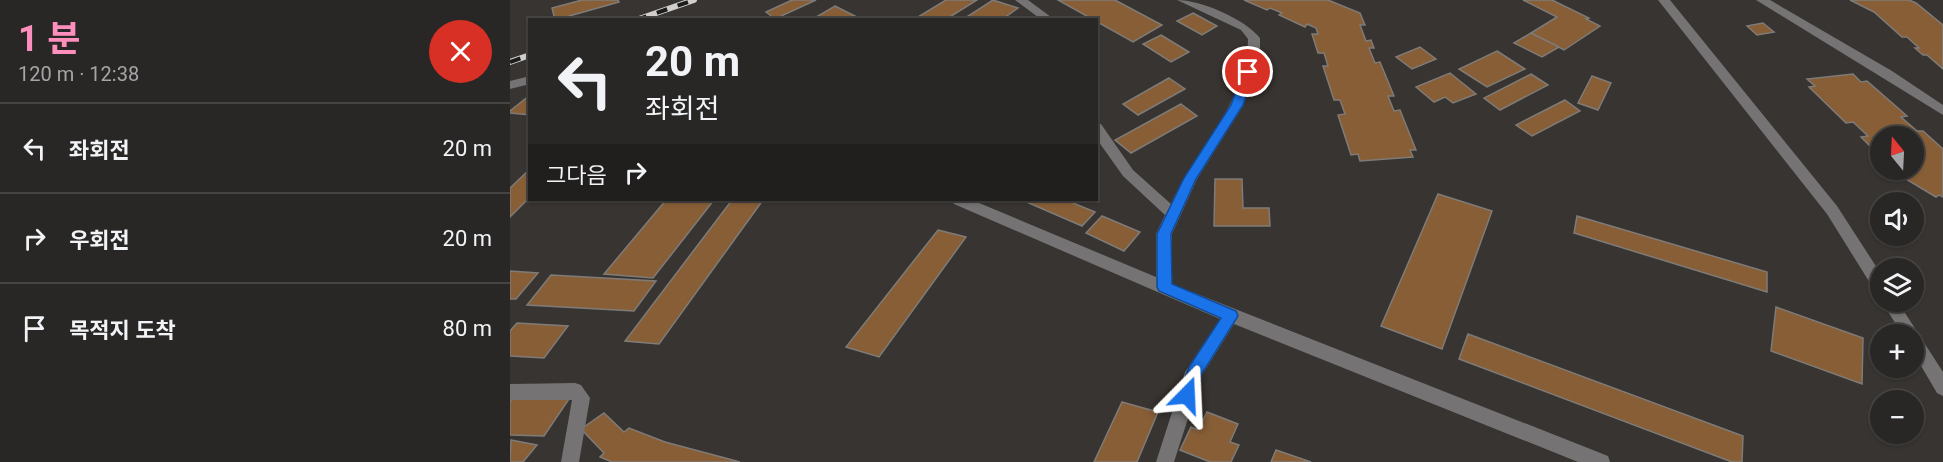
<!DOCTYPE html>
<html lang="ko">
<meta charset="utf-8">
<style>
:root{--surface:#292725;--page:#312f2d;--text:#f1f3f6;--muted:#a5a5a7;--line:#454442;--accent:#fe8ebc}
body{margin:0;font-family:Roboto,"Noto Sans KR",sans-serif;background:var(--page);color:var(--text);height:100vh;display:flex;flex-direction:column;font-size:22px;white-space:nowrap}
*{box-sizing:border-box;margin:0}
p{font-size:20px;color:var(--muted)}
.icon{flex:none;width:33px;height:33px;fill:none;stroke:currentColor;stroke-width:2;stroke-linecap:round;stroke-linejoin:round}
.map{position:relative;flex:1;overflow:hidden}
.sheet{display:flex;flex-direction:column;background:var(--surface);width:510px}
.sheet>*{flex:none}
.top-card{position:absolute;left:18px;top:18px;width:570px;height:183px;border-radius:0px;box-shadow:0 2px 4px #0004,0 0 0 2px var(--line);background:#292725;color:var(--text);overflow:hidden}
.needle{width:39px;rotate:342deg}
.fabs{position:absolute;left:1360px;top:126px;display:grid;gap:12px}
.fabs a{display:grid;place-items:center;width:54px;height:54px;border-radius:50%;background:var(--surface);box-shadow:0 2px 4px #0004,0 0 0 2px var(--line);font-size:30px}
.pin{position:absolute;display:grid;place-items:center;width:51px;height:51px;color:#fff;margin:-26px;border:3px solid #fff;border-radius:50%;box-shadow:0 2px 6px #0007}
.me{position:absolute;width:66px;margin:-33px;rotate:21deg;stroke-linejoin:round;filter:drop-shadow(0 0 4px #0008)}
.turn{display:flex;align-items:center;gap:21px;height:126px;padding:0 18px;font-size:27px}
.turn .icon{width:78px;height:78px;stroke-width:2.5}
.turn b{display:block;font-size:42px;line-height:51px}
.then{display:flex;align-items:center;height:57px;padding:0 18px;background:#0003;gap:12px;font-size:22px}
.round{display:grid;place-items:center;flex:none;width:63px;height:63px;border-radius:32px;background:var(--page)}
.head{display:flex;align-items:center;justify-content:space-between;height:102px;padding:0 18px}
h1{font-size:36px;font-weight:700;line-height:45px;color:var(--accent)}
ul{padding:0;list-style:none}
li{display:flex;align-items:center;gap:18px;height:90px;padding:0 18px;border-top:2px solid var(--line)}
li div{flex:1}
li b{display:block;font-size:22px}
li em{font-style:normal}
main{display:flex;flex:1;min-height:0}
.map>svg:first-child{display:block}
.building{fill:#875e36;stroke:#7f7b78;stroke-width:1.5}
.lines{fill:none;stroke-linecap:round;stroke-linejoin:round}
.minor{fill:#757374;fill-rule:evenodd}
.rail-casing{stroke:#d1cfcd;stroke-width:6}
.rail{stroke:#1d1c1a;stroke-width:4;stroke-dasharray:11;stroke-linecap:butt}
.route{fill:#1a73e8;stroke:#114b97;stroke-width:1.5}
</style>
<main>
<section class="sheet">
<div class="head"><div><h1>1 분</h1><p>120 m · 12:38</p></div><a class="round" style="background:#d93025;color:#fff"><svg class="icon" aria-label="close" viewBox="0 0 24 24"><path d="M6 6l12 12M18 6L6 18"/></svg></a></div>
<ul>
<li><svg class="icon" aria-label="left" viewBox="0 0 24 24"><path d="M17 20v-9H6M10 6l-5 5 5 5"/></svg><div><b>좌회전</b></div><em>20 m</em></li>
<li><svg class="icon" aria-label="right" viewBox="0 0 24 24"><path d="M7 20v-9h11M14 6l5 5-5 5"/></svg><div><b>우회전</b></div><em>20 m</em></li>
<li><svg class="icon" aria-label="arrive" viewBox="0 0 24 24"><path d="M6 21V4h12l-3 4 3 4H6"/></svg><div><b>목적지 도착</b></div><em>80 m</em></li>
</ul>
</section>
<div class="map">
<svg width="1433" height="462" viewBox="0 0 1433 462">
<rect width="100%" height="100%" fill="#373431"/>
<!-- building -->
<g class="building">
<path d="M72 0H108L109 2 45 20 42 8Z"/>
<path d="M282 0H306L265 19 256 12Z"/>
<path d="M436 0H467L435 20H403Z"/>
<path d="M483 0 508 8 491 20H452Z"/>
<path d="M548 0H605L652 25 623 42Z"/>
<path d="M734 0H818L850 13 855 25H850L856 41 861 40 864 48H859L865 63 870 62 884 96H878L884 111 890 110 906 150H900L903 157 850 161 848 154 841 155 828 115 835 114 830 100H824L813 66H818L814 53H808L802 34H808L806 28 797 24 795 27 769 15 772 13 760 8 757 10Z"/>
<path d="M1013 0H1042L1079 18 1076 19 1090 26 1054 50 1021 33 1047 17Z"/>
<path d="M1340 0H1399L1406 3 1433 25V69L1417 55H1413L1405 48H1409L1397 37H1392L1364 12Z"/>
<path d="M325 6 345 16 338 20H301Z"/>
<path d="M683 13 707 26 692 35 667 21Z"/>
<path d="M1253 23 1264 32 1247 35 1237 26Z"/>
<path d="M1021 33 1049 47 1032 57 1004 43Z"/>
<path d="M651 35 679 52 661 62 633 44Z"/>
<path d="M910 47 926 59 902 69 886 57Z"/>
<path d="M987 51 1015 69 977 87 949 69Z"/>
<path d="M940 73 966 94 943 103 935 97 924 102 906 87Z"/>
<path d="M1021 74 1038 85 990 110 974 98Z"/>
<path d="M1343 74 1351 82 1357 81 1397 116 1391 117 1407 131H1413L1433 149V197L1429 195 1426 197 1394 178 1385 170H1404V136H1371V149L1369 147 1362 148 1351 137 1358 136 1343 122 1336 123 1299 87 1305 86 1297 79Z"/>
<path d="M1082 76 1101 83 1088 110 1068 103Z"/>
<path d="M659 78 675 89 628 115 613 104Z"/>
<path d="M20 95V115L0 113V111Z"/>
<path d="M1055 100 1070 111 1022 136 1006 125Z"/>
<path d="M671 104 687 116 621 153 605 140Z"/>
<path d="M20 169V197L0 217V188Z"/>
<path d="M705 179H732L733 208H759L760 226H704Z"/>
<path d="M928 194 982 211 932 349 871 326Z"/>
<path d="M156 200H204L143 278 94 274Z"/>
<path d="M222 200H253L149 344 115 341Z"/>
<path d="M512 200H556L585 212 572 226Z"/>
<path d="M592 216 630 232 614 251 576 233Z"/>
<path d="M1067 216 1257 272V292L1064 233Z"/>
<path d="M428 230 456 237 369 357 336 347Z"/>
<path d="M0 271 28 273 6 299H0Z"/>
<path d="M41 275 146 281 124 311 17 305Z"/>
<path d="M1266 307 1353 338 1352 384 1261 351Z"/>
<path d="M7 323 58 326 34 358 0 356V331Z"/>
<path d="M958 334 1233 436 1232 462H1222L949 359Z"/>
<path d="M4 397 59 399 34 436 0 435V402Z"/>
<path d="M612 402 648 412 627 462H584Z"/>
<path d="M697 412 728 424 720 442 729 445 721 462H700L670 450 681 427 688 430Z"/>
<path d="M94 413 114 432 119 428 155 442 230 462H102L90 457 94 453 71 429Z"/>
<path d="M1 440 27 445 13 462H0Z"/>
<path d="M766 450 801 462H761Z"/>
</g>
<g class="lines">
<!-- minor -->
<g class="minor">
<path d="M505 0H518L545 20H532Z"/>
<path d="M667 0C691 0 735 19 750 38V55L733 106 687 179 662 234V284L1098 456 1100 462H1068L724 324 692 375 664 462H646L675 372 710 319 444 204 442 200H462L646 277V234L655 215 613 176 586 138V123L591 124 623 170 661 204C686 149 738 101 738 39L731 30Z"/>
<path d="M1148 0H1160L1327 206 1371 274V293L1365 291 1317 214Z"/>
<path d="M1246 0H1260L1382 71 1433 105V115Z"/>
<path d="M20 76V84L0 89V81Z"/>
<path d="M1372 302H1388L1433 372V396L1427 393 1404 354V334H1392Z"/>
<path d="M65 383 71 385 80 398 69 462H51L62 400H0V384Z"/>
</g>
<defs>
<g id="rail">
<path d="M126 20 184 0"/>
<path d="M0 62 20 55"/>
</g>
</defs>
<!-- rail casing -->
<use href="#rail" class="rail-casing"/>
<!-- rail -->
<use href="#rail" class="rail"/>
</g>
<!-- route -->
<path class="route" d="M738 68 744 72 733 105 686 179 661 234 662 284 726 311 728 316 691 375 683 400 677 402 671 400 669 395 679 367 711 318 649 291 647 287V234L674 178 721 105 733 72Z"/>
</svg>
<div class="fabs">
<a><svg class="needle" viewBox="-14 -14 28 28"><path d="M0-13l5 13h-10z" fill="#e53935"/><path d="M0 13l5-13h-10z" fill="#a5a5a7"/></svg></a>
<a><svg class="icon" aria-label="sound" viewBox="0 0 24 24"><path d="M4 9h4l5-4v14l-5-4H4zM17 9q2 3 0 6"/></svg></a>
<a><svg class="icon" aria-label="layers" viewBox="0 0 24 24"><path d="M12 4l9 5-9 5-9-5zM3 14l9 5 9-5"/></svg></a>
<a>+</a>
<a>−</a>
</div>
<div class="pin" style="left:738px;top:72px;background:#d93025"><svg class="icon" aria-label="arrive" viewBox="0 0 24 24"><path d="M6 21V4h12l-3 4 3 4H6"/></svg></div>
<svg class="me" style="left:677px;top:395px" viewBox="-20 -20 40 40"><path d="M0-17L14 15 0 8-14 15z" fill="#1a73e8" stroke="#fff" stroke-width="4"/></svg>
<div class="top-card">
<div class="turn"><svg class="icon" aria-label="left" viewBox="0 0 24 24"><path d="M17 20v-9H6M10 6l-5 5 5 5"/></svg><div><b>20 m</b>좌회전</div></div>
<div class="then">그다음<svg class="icon" aria-label="right" viewBox="0 0 24 24"><path d="M7 20v-9h11M14 6l5 5-5 5"/></svg></div>
</div>
</div>
</main>
